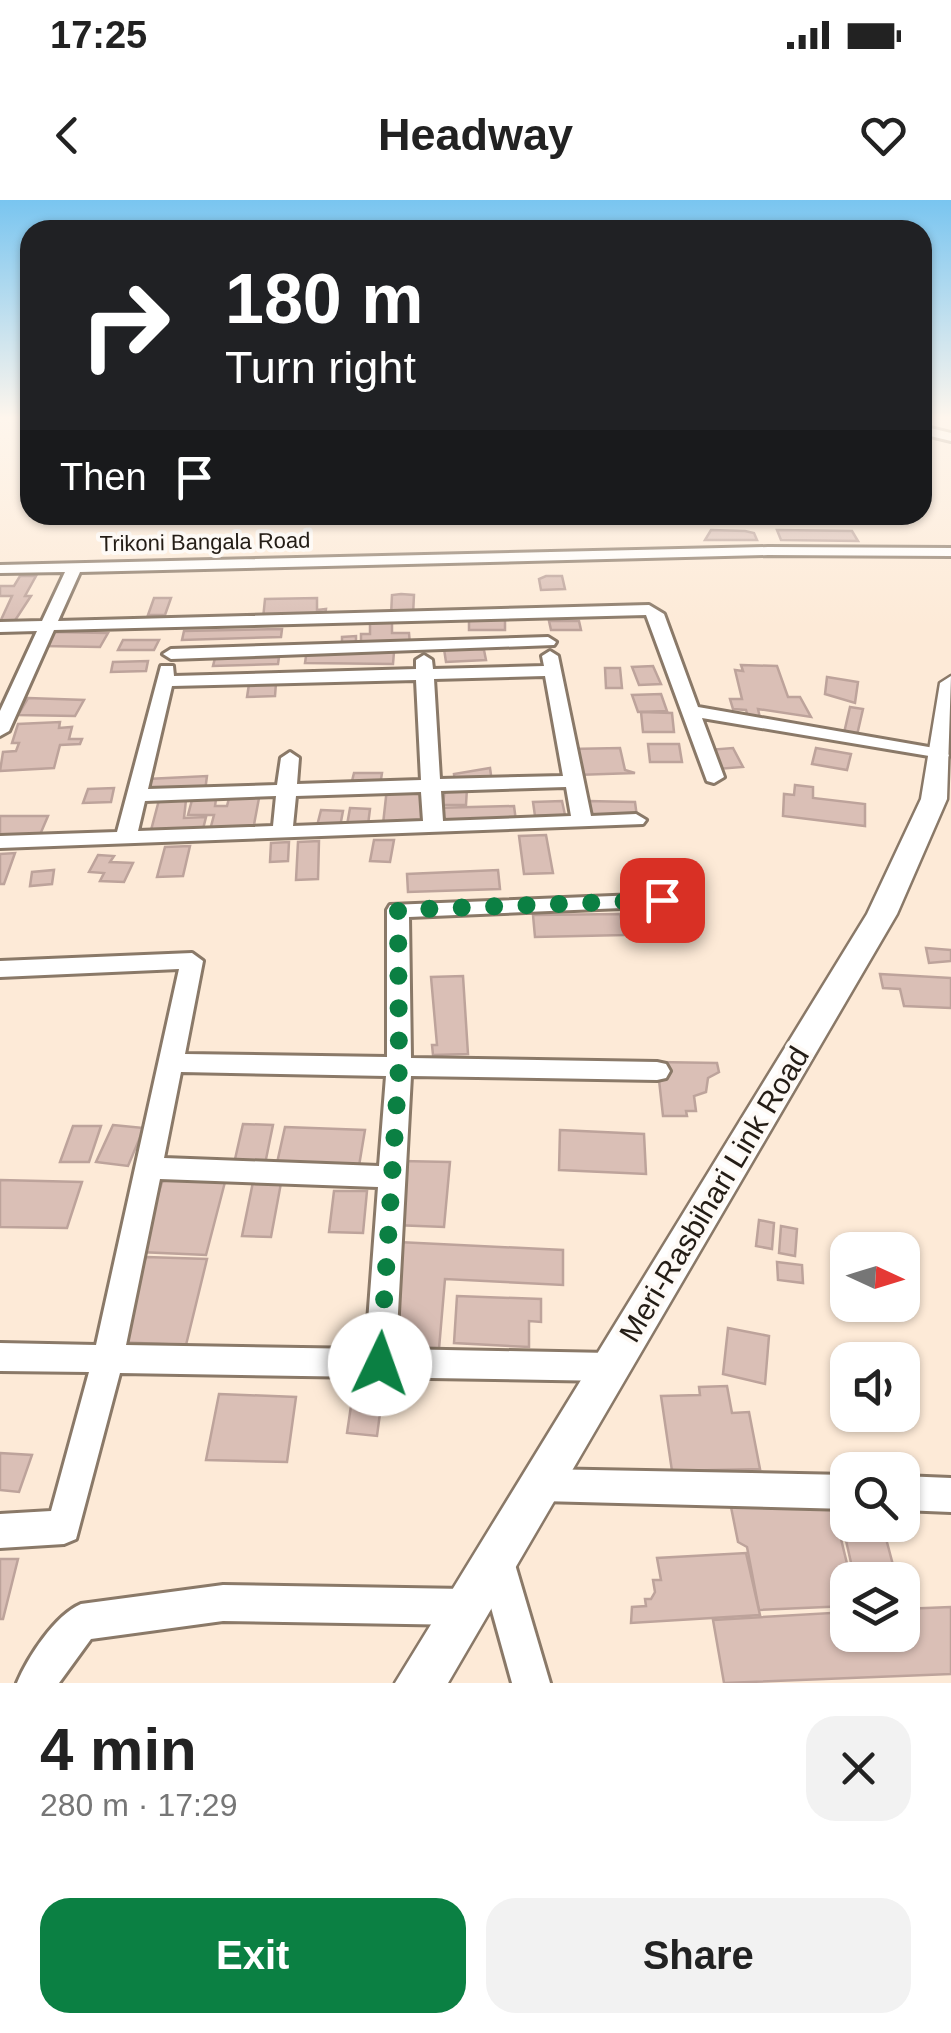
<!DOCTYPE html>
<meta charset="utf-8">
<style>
:root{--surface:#fff;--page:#f2f2f2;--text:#222;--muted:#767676;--accent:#0b8043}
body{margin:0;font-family:Helvetica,sans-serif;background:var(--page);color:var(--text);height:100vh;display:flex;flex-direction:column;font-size:38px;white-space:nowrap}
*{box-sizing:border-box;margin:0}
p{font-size:32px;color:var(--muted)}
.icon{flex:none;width:55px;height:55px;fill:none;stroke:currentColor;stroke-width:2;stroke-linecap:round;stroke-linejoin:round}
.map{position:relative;height:1483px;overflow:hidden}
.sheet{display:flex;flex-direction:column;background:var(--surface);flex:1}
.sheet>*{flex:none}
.top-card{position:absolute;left:20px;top:20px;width:912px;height:305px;border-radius:30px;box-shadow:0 2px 8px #0004;background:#202124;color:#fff;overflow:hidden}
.needle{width:65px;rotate:94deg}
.fabs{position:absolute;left:830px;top:1032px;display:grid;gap:20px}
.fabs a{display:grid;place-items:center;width:90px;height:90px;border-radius:20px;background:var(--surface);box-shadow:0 2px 8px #0004;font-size:50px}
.pin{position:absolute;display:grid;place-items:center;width:85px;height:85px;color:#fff;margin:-42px;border-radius:20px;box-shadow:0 5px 15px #0006}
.me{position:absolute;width:110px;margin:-55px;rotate:3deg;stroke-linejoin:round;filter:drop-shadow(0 0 8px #0008)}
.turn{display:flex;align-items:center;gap:35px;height:210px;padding:0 40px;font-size:45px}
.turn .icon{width:130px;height:130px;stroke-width:2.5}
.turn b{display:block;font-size:70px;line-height:85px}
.then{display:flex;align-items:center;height:95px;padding:0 40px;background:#0003;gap:20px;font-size:38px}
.round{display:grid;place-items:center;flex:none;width:105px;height:105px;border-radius:30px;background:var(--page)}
.summary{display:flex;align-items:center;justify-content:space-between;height:170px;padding:0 40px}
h1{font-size:60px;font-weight:600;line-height:75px}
.action{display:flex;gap:20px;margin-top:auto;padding:20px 40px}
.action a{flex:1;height:115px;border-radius:30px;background:var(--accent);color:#fff;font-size:40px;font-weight:600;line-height:115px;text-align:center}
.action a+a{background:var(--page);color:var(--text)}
.status{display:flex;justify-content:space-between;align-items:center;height:70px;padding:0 50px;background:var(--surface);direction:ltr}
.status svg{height:28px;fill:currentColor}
header{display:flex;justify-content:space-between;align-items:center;height:130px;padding:0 40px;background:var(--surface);font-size:45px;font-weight:600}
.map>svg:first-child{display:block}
.building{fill:#dabfb6;stroke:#bda39b;stroke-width:2.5}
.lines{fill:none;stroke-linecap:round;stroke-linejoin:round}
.minor-casing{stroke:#8a7968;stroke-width:6}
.major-casing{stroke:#8a7968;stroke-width:5}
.minor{fill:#fff;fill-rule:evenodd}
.major{fill:#fff;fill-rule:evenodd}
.route{stroke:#0b8043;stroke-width:18;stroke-dasharray:0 32.4}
.labels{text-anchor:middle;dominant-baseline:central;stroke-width:8;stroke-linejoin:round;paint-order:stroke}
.far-street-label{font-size:22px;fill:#241d16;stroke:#fefaf6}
.near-street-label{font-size:30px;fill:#241d16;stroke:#fefaf6}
</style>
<div class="status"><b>17:25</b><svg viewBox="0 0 49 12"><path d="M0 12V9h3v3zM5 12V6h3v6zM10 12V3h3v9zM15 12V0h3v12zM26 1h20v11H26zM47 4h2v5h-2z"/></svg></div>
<header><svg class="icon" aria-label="back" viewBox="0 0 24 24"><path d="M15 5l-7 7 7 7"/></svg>Headway<svg class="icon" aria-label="heart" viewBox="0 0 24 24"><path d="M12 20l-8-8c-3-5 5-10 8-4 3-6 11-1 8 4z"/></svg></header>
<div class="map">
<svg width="951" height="1483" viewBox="0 0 951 1483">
<rect width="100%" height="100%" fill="#fdead7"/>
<!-- building -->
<g class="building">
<path d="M711 330 745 331 754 333 757 340H705Z"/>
<path d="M777 330 852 331 858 341 781 340Z"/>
<path d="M20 376H36L25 396H31L14 422H0L12 396H0V386H14Z"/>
<path d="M546 376H562L565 389 541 390 539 379Z"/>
<path d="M401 394 414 395 413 415 391 416 392 395Z"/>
<path d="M154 398H171L165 415H148Z"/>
<path d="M317 398V410L326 409 325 417 263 419 265 399Z"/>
<rect x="469" y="419" width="36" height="11"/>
<path d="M392 421V433H409L410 445 342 447V437L356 436V443H361V434H370V422Z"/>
<path d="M549 421H579L581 430H551Z"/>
<path d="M282 429 281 437 182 440 184 431Z"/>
<path d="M53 432 108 433 100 447 44 446Z"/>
<path d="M123 440H159L154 450H118Z"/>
<path d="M470 448 484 450 486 460 446 462 444 449Z"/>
<path d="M315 452H394L393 464 305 463 306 456Z"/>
<path d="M279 457 278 464 213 466 215 458Z"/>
<path d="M148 461 146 471 111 472 113 462Z"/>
<path d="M741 465 777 466 788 497H800L811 517 758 509 760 518 748 517 746 510 733 509 730 499H742L735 470 743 471Z"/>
<path d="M653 466 661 484 639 485 632 467Z"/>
<path d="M605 468H620L622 488H606Z"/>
<path d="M827 477 858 482 855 503 825 494Z"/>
<path d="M276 483 275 496 247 497 249 484Z"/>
<path d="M661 494 667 511 638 512 632 495Z"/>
<path d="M28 498 84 500 75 516 18 515Z"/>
<path d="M850 507 863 509 857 535 844 533Z"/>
<path d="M641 512 672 513 674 532H643Z"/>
<path d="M60 522 59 528 72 527 69 539H82L80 544 60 545 54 568 0 571 3 552 16 551 19 543H12L18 524Z"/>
<path d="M648 544H679L682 562H650Z"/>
<path d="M620 548 625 570 635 573 576 575 571 549Z"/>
<path d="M733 548 743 567 717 569 707 550Z"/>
<path d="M816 548 851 554 847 570 812 564Z"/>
<path d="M490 568 492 582 455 583 454 574Z"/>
<path d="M354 573H382L380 586 351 585Z"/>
<path d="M207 576 205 591 145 592 147 579Z"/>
<path d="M795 585 813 587V598L865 604V626L783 616 784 594 794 595Z"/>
<path d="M421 586 423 622 383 624 387 588Z"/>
<path d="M445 587 467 588 466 605H443Z"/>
<path d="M114 588 111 602 83 603 88 589Z"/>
<path d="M229 598H259L253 630H210L214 615H188L192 600 216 599 215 606H227Z"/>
<path d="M159 600H186L184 618 206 617 202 633 150 634Z"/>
<path d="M562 601 565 615 535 616 533 602Z"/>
<path d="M587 601 635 602 637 617 588 616Z"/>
<path d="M514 606 516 621 435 624 434 608Z"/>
<path d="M350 608 370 609 368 625H347Z"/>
<path d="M321 610 343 611 340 627 317 626Z"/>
<path d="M0 616H48L39 637H0Z"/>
<path d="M546 635 553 673 524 674 519 636Z"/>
<path d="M374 640H394L390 662 370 661Z"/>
<path d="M319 641 318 679 296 680 298 642Z"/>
<path d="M289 642 288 661 270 662 271 643Z"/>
<path d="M190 646 183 676 157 677 165 647Z"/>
<path d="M15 653 4 684H0V654Z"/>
<path d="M98 655 114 656 110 662 133 663 124 682 100 681 104 673 89 672Z"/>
<path d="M54 670 52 684 30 686 32 672Z"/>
<path d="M498 670 500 689 408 692 407 674Z"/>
<path d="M620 714 624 735 535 737 533 715Z"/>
<path d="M926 748 951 750V761L929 763Z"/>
<path d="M880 774 951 778V808L904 806 900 789 883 788Z"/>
<path d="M463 776 468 854 433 855 432 845H437L431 777Z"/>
<path d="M657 862 717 863 719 872 708 878 706 892 694 896 696 911H686L687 916H663Z"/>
<path d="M243 924 273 925 264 969 233 968Z"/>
<path d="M113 925 144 928 128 966 96 962Z"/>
<path d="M73 926H101L89 962H60Z"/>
<path d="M285 927 365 930 359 966 277 963Z"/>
<path d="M560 930 644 934 646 974 559 970Z"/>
<path d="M401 961 450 962 444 1027 394 1025Z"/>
<path d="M163 979 225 982 206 1055 140 1052Z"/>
<path d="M0 980 82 982 67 1028 0 1027Z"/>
<path d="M253 982 281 983 271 1037 242 1036Z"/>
<path d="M334 991H367L363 1033 329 1032Z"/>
<path d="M759 1020 774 1023 772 1049 756 1046Z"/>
<path d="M781 1026 797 1029 795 1056 779 1053Z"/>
<path d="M398 1042 563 1050V1085L445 1079 439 1149 386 1146Z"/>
<path d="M146 1057 207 1059 186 1145 117 1142Z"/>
<path d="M777 1062 802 1065 803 1083 778 1080Z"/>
<path d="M457 1096 541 1099V1122L529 1121V1147L454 1143Z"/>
<path d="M728 1128 769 1136 765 1184 723 1174Z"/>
<path d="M727 1186 732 1213 749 1212 760 1269 672 1271 661 1196 700 1195 699 1187Z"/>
<path d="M369 1190 383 1191 377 1236 347 1233 352 1199 367 1200Z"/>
<path d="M219 1194 296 1197 287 1262 206 1260Z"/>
<path d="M0 1253 32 1255 19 1292 0 1290Z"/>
<path d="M831 1298 851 1380H848V1406L759 1410 747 1347 738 1342 730 1302Z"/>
<path d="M884 1331 897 1380H855L844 1332Z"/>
<path d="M746 1353 760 1415 631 1423 632 1407 646 1406 645 1399H651L655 1392 653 1380H661L657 1358Z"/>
<path d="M0 1359H18L3 1419H0Z"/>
<path d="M951 1407V1474L724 1483 713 1420 848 1412V1435H902V1409Z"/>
</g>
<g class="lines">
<defs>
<g id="minor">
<path d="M922 226 951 233V241L922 234Z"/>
<path d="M758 315 757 320 752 321 613 320 606 316Z"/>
<path d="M768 347 951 348V356L768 355 80 372 58 421 649 405 664 414 698 507 940 549 949 555 947 559 702 518 724 577 714 583 707 581 646 415 54 430 9 531 0 536V511L37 431 0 432V422L42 421 65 372 0 373V365Z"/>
<path d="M548 437 556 442 554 445 171 459 163 454 171 449Z"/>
<path d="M550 451 558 456 591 616 636 614 646 620 643 624 0 648V636L117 632 161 466H173L174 476 416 469V460L424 455 432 460 433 469 544 466 542 456ZM545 476 563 576 440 579 434 479ZM416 480 421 580 297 584 299 558 290 552 281 558 277 585 148 589 172 486ZM566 587 571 616 443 621 441 591ZM421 592 423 621 293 626 296 596ZM276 596 273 626 138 631 145 601Z"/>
<path d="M662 694 670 696 673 701 670 706 409 717 411 858 657 862 666 864 670 871 666 878 657 880 411 876 396 1149 610 1153 621 1157 626 1167 621 1177 610 1181 120 1173 76 1339 64 1344 0 1348V1314L51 1311 89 1172 0 1171V1143L96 1145 179 769 0 777V761L192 753 203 761 185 854 387 857V710L390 705ZM181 872 386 876 379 966 164 958ZM160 979 378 987 366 1149 126 1145Z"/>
<path d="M541 1269 848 1275V1309L541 1301 529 1297 524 1285 529 1273Z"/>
<path d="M902 1276 951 1278V1312L902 1310Z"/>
<path d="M496 1343 508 1349 514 1361 550 1483H512L478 1361 484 1349Z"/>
<path d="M223 1385 466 1389 479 1394 484 1407 479 1420 466 1425 223 1421 91 1439 59 1483H17C28 1457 55 1415 81 1404Z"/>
</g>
<path id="major" d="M951 476 947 599 897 714 448 1483H395L867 714 921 599 940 483Z"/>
</defs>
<!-- minor casing -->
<use href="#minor" class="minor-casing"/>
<!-- major casing -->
<use href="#major" class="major-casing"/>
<!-- minor -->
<use href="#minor" class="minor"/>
<!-- major -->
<use href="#major" class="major"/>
</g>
<!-- sky -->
<linearGradient id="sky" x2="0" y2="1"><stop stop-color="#79c5f0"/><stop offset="0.51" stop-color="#fef6ed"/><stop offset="1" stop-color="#fef6ed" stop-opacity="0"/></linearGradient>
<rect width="951" height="427" fill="url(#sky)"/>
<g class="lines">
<!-- route -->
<path class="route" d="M380 1164 399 867 398 710 662 700"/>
</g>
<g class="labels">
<!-- far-street labels -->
<g class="far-street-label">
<text transform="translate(205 342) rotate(-1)">Trikoni Bangala Road</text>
</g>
<!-- near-street labels -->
<g class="near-street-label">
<text transform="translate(714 994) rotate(-59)">Meri-Rasbihari Link Road</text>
</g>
</g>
</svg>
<div class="fabs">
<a><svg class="needle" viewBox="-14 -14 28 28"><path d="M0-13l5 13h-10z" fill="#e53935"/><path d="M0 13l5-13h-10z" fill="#767676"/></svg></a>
<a><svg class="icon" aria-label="sound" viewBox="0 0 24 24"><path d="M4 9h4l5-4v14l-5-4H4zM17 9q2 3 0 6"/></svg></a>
<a><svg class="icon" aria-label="search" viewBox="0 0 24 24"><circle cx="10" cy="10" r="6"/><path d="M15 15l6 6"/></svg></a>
<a><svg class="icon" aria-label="layers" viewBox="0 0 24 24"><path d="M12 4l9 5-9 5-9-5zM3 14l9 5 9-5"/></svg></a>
</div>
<div class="pin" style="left:662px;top:700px;background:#d93025"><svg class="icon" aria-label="arrive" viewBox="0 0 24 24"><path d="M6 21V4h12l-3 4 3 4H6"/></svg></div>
<svg class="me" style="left:380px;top:1164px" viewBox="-20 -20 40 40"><circle r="19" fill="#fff"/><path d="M0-13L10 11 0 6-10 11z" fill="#0b8043"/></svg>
<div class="top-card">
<div class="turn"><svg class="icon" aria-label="right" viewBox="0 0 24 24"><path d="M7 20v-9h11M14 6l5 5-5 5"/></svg><div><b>180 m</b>Turn right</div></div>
<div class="then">Then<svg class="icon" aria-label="arrive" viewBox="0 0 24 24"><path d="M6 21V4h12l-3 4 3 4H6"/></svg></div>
</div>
</div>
<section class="sheet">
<div class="summary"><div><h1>4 min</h1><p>280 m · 17:29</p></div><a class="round"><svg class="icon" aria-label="close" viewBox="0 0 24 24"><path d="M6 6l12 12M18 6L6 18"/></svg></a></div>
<div class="action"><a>Exit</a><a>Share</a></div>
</section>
